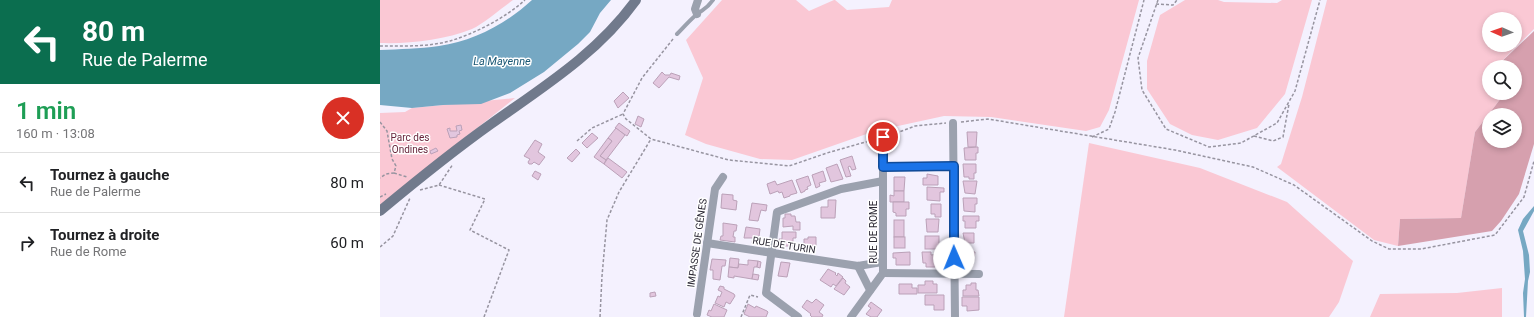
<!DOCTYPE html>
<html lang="fr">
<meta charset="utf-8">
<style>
:root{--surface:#fff;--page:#f6f6f6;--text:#202124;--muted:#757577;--line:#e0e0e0}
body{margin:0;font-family:Roboto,sans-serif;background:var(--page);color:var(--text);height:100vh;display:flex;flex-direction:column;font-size:15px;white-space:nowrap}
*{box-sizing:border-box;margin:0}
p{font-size:13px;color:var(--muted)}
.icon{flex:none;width:22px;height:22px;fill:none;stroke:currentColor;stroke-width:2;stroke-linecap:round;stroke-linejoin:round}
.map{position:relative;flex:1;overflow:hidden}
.panel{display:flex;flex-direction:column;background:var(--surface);width:380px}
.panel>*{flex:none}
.banner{background:#0b6e4f;color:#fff;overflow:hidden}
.needle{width:26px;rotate:272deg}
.buttons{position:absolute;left:1102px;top:12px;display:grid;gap:8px}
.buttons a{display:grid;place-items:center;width:40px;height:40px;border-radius:50%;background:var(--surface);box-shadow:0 2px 6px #0003;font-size:20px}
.pin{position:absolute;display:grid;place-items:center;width:34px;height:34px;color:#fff;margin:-17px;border:2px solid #fff;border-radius:50%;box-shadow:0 1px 4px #0007}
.me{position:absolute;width:44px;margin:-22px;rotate:359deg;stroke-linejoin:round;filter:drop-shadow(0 0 3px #0008)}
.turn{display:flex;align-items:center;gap:14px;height:84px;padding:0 16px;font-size:18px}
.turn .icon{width:52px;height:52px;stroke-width:2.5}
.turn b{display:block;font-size:28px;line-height:34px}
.round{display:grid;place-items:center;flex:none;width:42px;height:42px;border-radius:21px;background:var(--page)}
.headline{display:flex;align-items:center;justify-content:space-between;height:68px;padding:0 16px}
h1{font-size:24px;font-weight:600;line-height:30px;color:#1e9e55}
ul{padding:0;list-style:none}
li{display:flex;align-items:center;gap:12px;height:60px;padding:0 16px;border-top:1px solid var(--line)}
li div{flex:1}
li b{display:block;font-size:15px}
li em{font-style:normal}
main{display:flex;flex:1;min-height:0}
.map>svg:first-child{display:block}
.green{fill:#fac8d4;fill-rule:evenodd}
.forest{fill:#d6a0ae;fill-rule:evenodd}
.water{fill:#76a8c3}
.building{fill:#e2c6de;stroke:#bba1b8}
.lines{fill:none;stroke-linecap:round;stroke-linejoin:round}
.path{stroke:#9794a0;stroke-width:1.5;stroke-dasharray:3 2;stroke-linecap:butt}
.lane{stroke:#9ba1ae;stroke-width:4}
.street{stroke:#9ba1ae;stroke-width:8}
.secondary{stroke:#717a8c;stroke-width:10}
.route-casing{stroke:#114b97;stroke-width:10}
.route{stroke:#1a73e8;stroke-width:7}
.labels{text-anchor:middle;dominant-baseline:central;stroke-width:3;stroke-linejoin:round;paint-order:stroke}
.park-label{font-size:10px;fill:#67263c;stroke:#fff}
.street-label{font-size:10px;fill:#2c2935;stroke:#fff}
.water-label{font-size:11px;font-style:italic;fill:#195774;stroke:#fff}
</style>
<main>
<section class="panel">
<div class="banner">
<div class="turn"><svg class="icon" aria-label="left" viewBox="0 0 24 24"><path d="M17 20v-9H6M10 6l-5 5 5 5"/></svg><div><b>80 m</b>Rue de Palerme</div></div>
</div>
<div class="headline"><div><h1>1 min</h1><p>160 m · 13:08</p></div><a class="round" style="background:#d93025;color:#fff"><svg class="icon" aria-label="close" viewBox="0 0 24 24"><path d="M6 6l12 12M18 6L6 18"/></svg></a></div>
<ul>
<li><svg class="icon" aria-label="left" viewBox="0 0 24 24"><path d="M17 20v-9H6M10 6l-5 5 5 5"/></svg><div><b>Tournez à gauche</b><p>Rue de Palerme</p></div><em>80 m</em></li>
<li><svg class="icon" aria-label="right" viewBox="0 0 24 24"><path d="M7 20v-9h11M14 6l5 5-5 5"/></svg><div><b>Tournez à droite</b><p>Rue de Rome</p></div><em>60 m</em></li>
</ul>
</section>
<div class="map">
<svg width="1154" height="317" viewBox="0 0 1154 317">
<rect width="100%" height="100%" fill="#f4f1fe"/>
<!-- green -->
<g class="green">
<path d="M0 0H133C123 7 103 24 92 29 64 40 30 44 0 43Z"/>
<path d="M342 0H416L429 11 454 0H455L467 10 509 7 512 0H759L729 110 720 127 706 131 611 117 564 116 495 131 412 160 380 159 326 144 305 135 323 78 306 40Z"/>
<path d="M805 0H838L844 2 897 3 902 0H932L905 94 877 128 838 140 812 135 790 124 767 89V61L780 15Z"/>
<path d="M947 0H1154V29L1118 65 1119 67H1109V93H1125L1095 132 1081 218 1020 219 1018 246 994 240 897 167 901 164 922 97ZM1109 19H1135V45H1109Z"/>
<path d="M135 98 0 205V113L25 112 32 108Z"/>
<path d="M709 143 820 168 907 202 973 261 959 302 949 317H684Z"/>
<path d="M1122 288V317H990L1000 294 1077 293Z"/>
</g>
<!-- forest -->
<path class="forest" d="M1154 31V144L1139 194 1121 221 1112 231 1018 246 1020 219 1081 218 1095 132 1125 93H1135V67H1119L1118 65ZM1109 115H1135V141H1109Z"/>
<!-- water -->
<g class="water">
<path d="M152 0H231L220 13 210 32 198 44 164 72 130 93 101 104 63 105 32 108 0 105V50C20 49 39 49 59 46 94 41 126 24 152 0Z"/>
<path d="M1154 206V211L1143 231 1149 255 1150 272 1148 281 1146 317H1144L1143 293 1145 279 1143 251 1138 230 1143 219Z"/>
</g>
<!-- building -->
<g class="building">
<path d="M282 72 285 75H290L291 73 300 76 299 80 289 77 279 88 273 83Z"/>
<path d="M243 92 249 98 238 108 234 101Z"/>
<path d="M258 116 264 119 261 127 255 124Z"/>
<path d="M239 123 250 131 247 136 235 128Z"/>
<path d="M81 125 82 130 79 131 80 134 77 135V137L70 138 67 129 70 128V131H77L76 126Z"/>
<path d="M236 128 245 135 226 160 220 156 232 141 228 138Z"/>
<path d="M587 132H597L596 147H588Z"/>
<path d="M212 133 218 138 207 148 202 143Z"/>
<path d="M228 138 232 141 220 156 226 160 224 164 214 157Z"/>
<path d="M155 140 162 144 158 152 165 157 159 165 154 162 152 164H149L148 162 150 159 144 156Z"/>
<path d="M598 147V153H596V160H585L584 148Z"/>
<path d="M56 148 58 151 51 154 50 151Z"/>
<path d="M196 149 200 153 192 162 187 158Z"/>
<path d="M472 156 476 169 472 170 470 166 468 167 471 176 466 177 460 160Z"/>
<path d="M228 158 247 172 242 178 224 164Z"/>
<path d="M457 164 463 179 451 182 446 168Z"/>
<path d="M583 164H596V173H594V179H589V177H584Z"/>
<path d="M155 171 161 174 158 180 152 176Z"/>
<path d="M443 171 446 181 439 183 440 186 436 188 432 175Z"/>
<path d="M547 174 558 176V185H543V178H547Z"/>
<path d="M428 176 431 185 427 187 428 189 425 190V191L421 193 416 180Z"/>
<path d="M514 177H525L524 191H514Z"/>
<path d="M412 180 417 193 410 195V196L404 198 402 192 399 193 398 191 390 194 387 184 395 181 397 185Z"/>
<path d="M583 181H597L595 194 585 193Z"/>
<path d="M547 187 564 188V192H560V201L547 200Z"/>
<path d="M514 191H524V202H510V195L514 196Z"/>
<path d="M342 194 353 195V200L357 201 356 210 341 208Z"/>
<path d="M583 198H597V204H595V212L584 211Z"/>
<path d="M448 200H456L455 218H441V207H448Z"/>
<path d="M513 202H529V209H526V216H516V213L513 212Z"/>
<path d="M372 203 387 205 386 211 381 210 378 221 369 220Z"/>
<path d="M551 204H561V217H555V214H551Z"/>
<path d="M405 214H411V216H415L416 222H420V230H413V226L403 227V218H405Z"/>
<path d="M583 216H599V221H596V228H585V221H583Z"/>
<path d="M546 219H559L558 232H547Z"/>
<rect x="514" y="220" width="10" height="17"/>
<path d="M343 223 357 225 356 231H354L353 237H355V242L340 240 341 236H343Z"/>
<path d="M366 227 380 229 378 244 372 243 373 238H364Z"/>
<path d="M402 232H416V238H413V246H399V239H402Z"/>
<path d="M583 233H594V243H585Z"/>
<rect x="545" y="236" width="14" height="13"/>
<path d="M428 237H436V246L424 245V239H428Z"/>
<rect x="514" y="237" width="11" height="11"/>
<path d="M530 252V265H516V258H513V253Z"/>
<path d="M542 252H551V255L559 254V261H555V267H546V263H543Z"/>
<path d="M583 252H595L593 265H583Z"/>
<path d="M350 258 359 259 358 268 349 267Z"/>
<path d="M332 259 346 260 345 266H342L340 280 333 279V270H330Z"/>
<path d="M368 260 378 261 377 267H374L372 279 354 276V278L348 277 349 267 358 268 359 264 368 265Z"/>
<path d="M378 261 381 262 380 268 377 267Z"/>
<path d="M401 262 410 263 407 277 398 276Z"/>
<path d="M448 269 456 273 455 274 457 276 458 273 463 277 456 286 453 284 451 287 440 280Z"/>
<path d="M373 274 379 275 378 280 372 279Z"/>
<path d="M463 278 466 281 465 283 470 287 464 295 454 289Z"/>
<path d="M545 281H553V284H557V293H538V285H545Z"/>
<path d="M591 283H596V290H598L599 296H583V290H586V285H591Z"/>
<path d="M519 284H532V288H537V294H519Z"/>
<path d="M340 286 344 287V289L354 294 355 296 350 304 346 302 344 307 335 303 338 296 340 297 342 292 338 290Z"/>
<path d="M275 292 276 296 270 297V293Z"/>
<path d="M545 295H564V310H554V305H545Z"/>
<path d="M582 297H599V310L587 311V306H582Z"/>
<path d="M436 299 444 305 439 312 443 315 442 317H432L430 315 431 314 422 307 427 300 432 303Z"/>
<path d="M491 302 502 310 497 317H491L486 314 491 308 488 306Z"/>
<path d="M334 304 347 310 344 317H332L327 315 329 310 331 311Z"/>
<path d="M368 304 375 308 376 306 387 311 388 312 386 317H370L364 314Z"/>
</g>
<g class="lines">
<!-- path -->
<g class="path">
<path d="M778 0 758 58 762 90 786 129 829 147 861 143 897 123 915 91 940 0"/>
<path d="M776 4 793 5 797 0"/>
<path d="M293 39 262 78 243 114 246 119 271 139 349 160 409 166 447 153 496 139"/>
<path d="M0 46C23 46 48 47 70 41 96 33 125 18 145 0"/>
<path d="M0 122 7 131 12 159 16 166 14 173 6 174 0 178"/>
<path d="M581 122 608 119 795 150 873 167 914 185 992 241 1009 249H1041L1115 235 1144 197 1154 161"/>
<path d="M511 135 535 126 566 123"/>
<path d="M874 136 893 141 903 137 909 104"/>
<path d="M712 137 729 129 735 112 764 0"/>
<path d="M197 141 212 128 243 114"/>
<path d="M14 173 27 177"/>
<path d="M59 185 105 199 90 230 129 250 104 317"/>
<path d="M40 190 59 185 73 164"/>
<path d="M0 197 6 194"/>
<path d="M0 247 13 236 30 198"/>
<path d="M220 317 222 276 227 220 239 192 271 139"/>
<path d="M361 317 370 295 378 297"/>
</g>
<!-- lane -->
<path class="lane" d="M297 34C303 28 309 21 316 15 323 9 327 9 333 0"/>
<!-- street -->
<g class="street">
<path d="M317 14 315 9 318 0"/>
<path d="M573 123 575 317"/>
<path d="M503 167 574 166"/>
<path d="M327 243 478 266 502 262"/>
<path d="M478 266 490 290"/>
<path d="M503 273 599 274"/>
<path d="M317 314 335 189 343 177"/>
<path d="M418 317 386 293 397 212 461 189 503 181"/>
<path d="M471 317 503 273V137"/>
</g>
<!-- secondary -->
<path class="secondary" d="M0 211C36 181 73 151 111 124 163 87 218 53 256 0"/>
</g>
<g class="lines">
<defs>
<path id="route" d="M503 137V167L574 166V258"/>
</defs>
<!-- route casing -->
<use href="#route" class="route-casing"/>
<!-- route -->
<use href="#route" class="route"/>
</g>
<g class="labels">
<!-- park labels -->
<g class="park-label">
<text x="30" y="137">Parc des<tspan x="30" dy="12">Ondines</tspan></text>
</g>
<!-- street labels -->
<g class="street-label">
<text transform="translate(493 232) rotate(-90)">RUE DE ROME</text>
<text transform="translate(317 243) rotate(-82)">IMPASSE DE GÊNES</text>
<text transform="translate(404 245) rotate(9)">RUE DE TURIN</text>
</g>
<!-- water labels -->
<g class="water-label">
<text x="122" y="61">La Mayenne</text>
</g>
</g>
</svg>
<div class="buttons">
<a><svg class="needle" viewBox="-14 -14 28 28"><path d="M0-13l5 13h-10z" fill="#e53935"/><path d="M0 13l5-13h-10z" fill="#757577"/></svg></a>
<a><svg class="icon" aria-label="search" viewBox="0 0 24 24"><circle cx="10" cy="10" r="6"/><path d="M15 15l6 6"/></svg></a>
<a><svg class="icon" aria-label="layers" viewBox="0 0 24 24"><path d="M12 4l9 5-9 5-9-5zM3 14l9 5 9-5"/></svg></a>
</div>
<div class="pin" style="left:503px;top:137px;background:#d93025"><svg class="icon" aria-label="arrive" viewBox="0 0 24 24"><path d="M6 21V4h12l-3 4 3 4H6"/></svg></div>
<svg class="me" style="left:574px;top:258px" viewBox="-20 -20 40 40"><circle r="19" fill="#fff"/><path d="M0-13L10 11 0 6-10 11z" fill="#1a73e8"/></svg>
</div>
</main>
